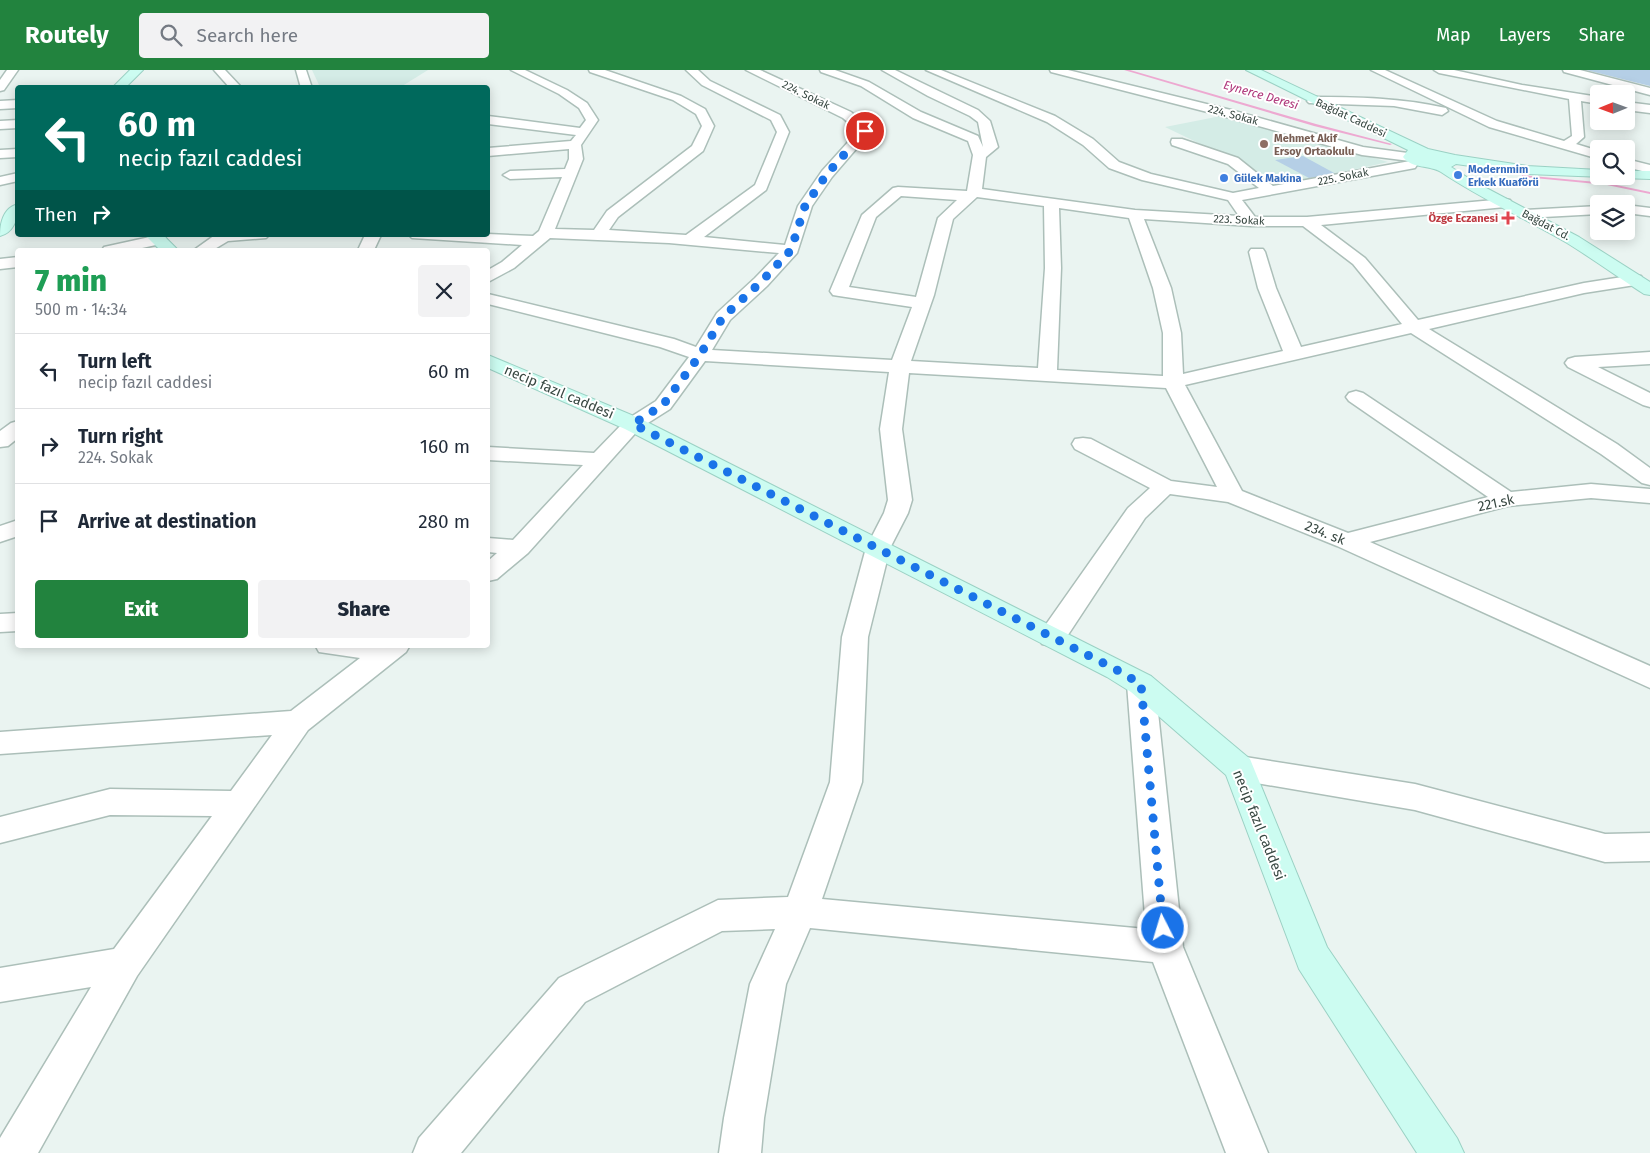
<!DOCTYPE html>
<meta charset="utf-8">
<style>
:root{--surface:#fff;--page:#f2f2f3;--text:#1f2937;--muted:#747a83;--line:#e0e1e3;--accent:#22833e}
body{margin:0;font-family:"Fira Sans",sans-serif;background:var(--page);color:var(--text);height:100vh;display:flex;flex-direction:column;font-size:19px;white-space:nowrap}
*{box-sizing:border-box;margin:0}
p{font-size:16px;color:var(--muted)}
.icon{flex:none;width:28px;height:28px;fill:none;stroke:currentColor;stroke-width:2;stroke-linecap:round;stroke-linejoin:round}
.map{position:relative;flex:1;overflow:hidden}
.sheet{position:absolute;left:15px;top:178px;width:475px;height:400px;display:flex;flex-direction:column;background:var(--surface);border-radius:5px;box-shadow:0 2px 12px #0003}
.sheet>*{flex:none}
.guide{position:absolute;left:15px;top:15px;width:475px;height:152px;border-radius:5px;box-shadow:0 2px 12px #0003;background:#00695c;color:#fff;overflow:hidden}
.needle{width:32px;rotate:269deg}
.fabs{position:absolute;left:1590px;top:15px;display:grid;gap:10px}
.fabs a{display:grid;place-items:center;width:45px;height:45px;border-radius:5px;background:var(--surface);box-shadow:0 2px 12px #0003;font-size:25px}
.pin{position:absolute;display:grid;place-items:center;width:42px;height:42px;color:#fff;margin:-21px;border:2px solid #fff;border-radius:50%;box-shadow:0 1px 5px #0007}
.me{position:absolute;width:55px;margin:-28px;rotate:355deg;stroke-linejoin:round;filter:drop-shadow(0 0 4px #0008)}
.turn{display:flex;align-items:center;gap:18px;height:105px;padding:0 20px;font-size:22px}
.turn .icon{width:65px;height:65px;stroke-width:2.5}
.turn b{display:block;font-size:35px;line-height:42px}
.then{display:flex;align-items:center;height:48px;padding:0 20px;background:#0003;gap:10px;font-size:19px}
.round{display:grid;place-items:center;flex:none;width:52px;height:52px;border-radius:5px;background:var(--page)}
.head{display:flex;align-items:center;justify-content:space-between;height:85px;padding:0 20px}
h1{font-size:30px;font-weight:800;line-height:38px;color:#1e9e55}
.button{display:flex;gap:10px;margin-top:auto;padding:10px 20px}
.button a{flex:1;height:58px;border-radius:5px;background:var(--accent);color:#fff;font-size:20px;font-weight:800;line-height:58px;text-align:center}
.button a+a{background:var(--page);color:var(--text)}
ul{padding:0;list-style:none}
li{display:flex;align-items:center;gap:15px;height:75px;padding:0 20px;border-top:1px solid var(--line)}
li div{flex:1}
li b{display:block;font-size:19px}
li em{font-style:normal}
header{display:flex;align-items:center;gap:30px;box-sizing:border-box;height:70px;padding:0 25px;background:var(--accent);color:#fff}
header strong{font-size:24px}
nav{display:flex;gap:28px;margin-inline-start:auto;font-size:18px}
.search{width:350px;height:45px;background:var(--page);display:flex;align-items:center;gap:12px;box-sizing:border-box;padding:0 18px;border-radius:5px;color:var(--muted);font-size:19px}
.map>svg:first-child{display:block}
.education{fill:#d4ece6}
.green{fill:#b5cfe6}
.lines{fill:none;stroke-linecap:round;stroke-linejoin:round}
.stream{fill:#eda9d1;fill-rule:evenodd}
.street-casing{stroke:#acbfb9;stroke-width:3}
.secondary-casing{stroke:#9bd1c4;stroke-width:2}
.street{fill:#fff;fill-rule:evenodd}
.secondary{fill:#ccfcf1;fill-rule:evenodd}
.route{stroke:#1a73e8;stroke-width:9;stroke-dasharray:0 16.2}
.education-dot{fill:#8d6e63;stroke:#fff;stroke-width:2}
.shop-dot{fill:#3f7fe0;stroke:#fff;stroke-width:2}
.health-dot{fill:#e0444e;stroke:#fff;stroke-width:2}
.labels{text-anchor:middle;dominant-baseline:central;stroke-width:4;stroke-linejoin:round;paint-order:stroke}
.far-street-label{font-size:11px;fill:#384842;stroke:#fff}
.far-education-label{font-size:11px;font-weight:bold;fill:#785e54;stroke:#fff;text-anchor:start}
.far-shop-label{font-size:11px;font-weight:bold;fill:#366cbe;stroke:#fff;text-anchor:start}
.far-health-label{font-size:11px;font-weight:bold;fill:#be3a42;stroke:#fff;text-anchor:end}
.far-water-label{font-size:12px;font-style:italic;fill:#af367a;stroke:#fff}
.street-label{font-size:14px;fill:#384842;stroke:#fff}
</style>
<header>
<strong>Routely</strong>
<div class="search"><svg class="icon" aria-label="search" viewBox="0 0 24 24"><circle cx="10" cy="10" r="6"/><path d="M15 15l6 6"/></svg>Search here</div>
<nav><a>Map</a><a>Layers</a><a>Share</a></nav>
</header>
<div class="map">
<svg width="1650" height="1083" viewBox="0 0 1650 1083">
<rect width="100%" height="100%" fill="#eaf4f1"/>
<!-- education -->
<g class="education">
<path d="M312 0H428L399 18 320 17Z"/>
<path d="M1226 45 1388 92 1286 115 1165 57Z"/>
</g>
<!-- green -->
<g class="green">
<path d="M1586 0H1650V16Z"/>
<path d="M1303 86 1336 104 1309 108 1275 90Z"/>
</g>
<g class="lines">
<!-- stream -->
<g class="stream">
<path d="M1124 0H1130L1316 54 1392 74 1390 75 1314 56Z"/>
<path d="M1522 105 1607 113 1650 122V124L1607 115 1524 107H1522Z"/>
</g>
<defs>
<g id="street">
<path d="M7 0H18L4 20 0 21V10Z"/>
<path d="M214 0H225L242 18H230Z"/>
<path d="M296 0H306L312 18H301Z"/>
<path d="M511 0H525L567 20 587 33 598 50 581 75 583 89 555 159 594 160 607 141 692 76 702 56 696 44 673 30 590 2 589 0H605L681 26 705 39 714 56 703 81 618 147 609 160 686 165 755 115 777 62 771 50 702 15 686 0H698L710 11 780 45 789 62 766 120 704 167 785 175 798 136 822 101 858 61 843 48 746 0H760L851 42 869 58 871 61 869 64 832 107 812 136 797 183 767 216 730 250 712 280 892 290 912 237 839 226 833 225 830 221 862 145 893 118 898 117 967 121 973 85 968 71 913 48 861 16 821 2 820 0H835L869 12 921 42 978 66 983 77 978 52 970 46 928 26 882 0H895L978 40 990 51 998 77 986 87 982 119 1135 140 1239 146 1228 130 1142 110 1109 98 1083 75 1047 52 926 0H941L1055 46 1093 69 1119 92 1151 104 1233 123 1259 118 1228 94 1172 75 1171 72 1172 69H1182L1238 88 1273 116 1410 91 1362 85 1223 46 1051 2 1050 0H1068L1231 40 1363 77 1415 84 1417 87 1410 91 1417 95 1415 98 1242 130 1255 147H1307L1505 129 1510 130 1512 133 1510 136 1505 137 1321 155 1365 188 1418 250 1584 213 1635 205 1641 206 1643 210 1641 214 1635 215 1584 223 1429 259 1617 374 1650 398V415L1642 413 1601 384 1411 263 1185 315 1242 421 1348 463 1488 427 1349 331 1346 327 1349 323 1356 321 1363 323 1511 422 1591 414 1650 419V433L1591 428 1508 436 1370 472 1650 596V618L1337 476 1228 432 1170 424 1145 448 1062 574 1052 576 1042 574 1039 567 1042 560 1128 438 1150 418 1075 379 1072 374 1075 369 1083 368 1091 369 1171 411 1217 417 1166 318 909 303 902 359 912 430 908 443 890 478 868 567 862 712 822 829 1146 859 1127 614 1131 607 1141 604 1151 607 1155 614 1183 877 1268 1083H1226L1153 892 810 858 786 914 764 1048 761 1083H719L724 1048 750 914 775 859 722 861 585 932 461 1083H413L419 1068 559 908 718 830 788 827 830 712 842 567 866 478 884 443 888 430 880 359 889 302 705 291 670 339 640 358 528 483 497 509 488 511V491L497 483 488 482V468L513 470 583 395 488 390V377L594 383 626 350 656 331 689 287 660 277 488 234V224L674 269 696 277 717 243 755 208 779 183 669 173 550 168 514 198 488 212V200L502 192 522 175 412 168 409 165 488 164 533 166 539 161 562 107 510 109 503 105 510 101 565 99 569 89V79L488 86V78L571 71 576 65 488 54V46L580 58 586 50 579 38 559 24ZM901 126 957 130 938 148 916 227 849 217 876 147ZM977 127 1044 136 1045 198 1038 298 911 291 934 225 953 149ZM1059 138 1129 148 1153 218 1163 263V306L1057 300 1061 198ZM1144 149 1251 156H1303L1353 194 1402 254 1301 277 1276 218 1265 182 1263 179H1251L1249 182 1258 218 1283 281 1183 304 1181 263 1171 218Z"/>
<path d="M1371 0H1385L1497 51 1564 71 1572 66 1569 29 1439 3 1434 0H1454L1522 15 1599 27V34L1581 31 1584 67 1576 74 1599 81V89L1489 57Z"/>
<path d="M1563 0H1580L1650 18V25L1564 2Z"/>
<path d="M1313 27C1358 27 1402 28 1446 38L1448 41 1442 45 1394 36 1309 33 1307 31 1309 29Z"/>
<path d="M18 30V38L0 39V31Z"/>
<path d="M1626 32 1650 35V43L1626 40Z"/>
<path d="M18 50V58L0 59V51Z"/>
<path d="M18 79V87L0 88V80Z"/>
<path d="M1626 89 1650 95V103L1626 97Z"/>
<path d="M18 103V111L0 115V107Z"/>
<path d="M1626 135 1650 138V146L1626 143Z"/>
<path d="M1599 136V144L1525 148 1520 147 1518 144 1520 141 1525 140Z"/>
<path d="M159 165 165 167 167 170 165 173 133 180H102L104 177Z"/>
<path d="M215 165H269L266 168 228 171 213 180H194Z"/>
<path d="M365 165H381L374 180H358Z"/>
<path d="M18 187V197L0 199V189Z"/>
<path d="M1650 282V294L1598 297 1650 323V337L1643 335 1568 297 1565 293 1568 289 1575 287Z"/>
<path d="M18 351V368L8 376 0 377V361L11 353Z"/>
<path d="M18 450V466L0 472V456Z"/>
<path d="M18 543V561L0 562V544Z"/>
<path d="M315 575H410L406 582 308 660 137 906 38 1083H0V1068L91 917 0 932V898L114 879 212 746 110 745 0 773V747L110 719 231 721 272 665 0 684V662L291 641 360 588 319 582Z"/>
<path d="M1239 686 1415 714 1605 764 1650 763V791L1605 792 1415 740 1239 710 1228 706 1224 698 1228 690Z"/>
</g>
<g id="secondary">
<path d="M130 0H143L125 18H112Z"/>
<path d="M1246 0H1261L1428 79 1455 85 1527 96 1599 100V106L1604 107 1527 104 1456 94 1451 97 1473 111 1579 167 1650 212V225L1644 224C1618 207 1593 189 1567 173 1526 149 1481 129 1441 102 1430 95 1412 99 1403 87L1408 80Z"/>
<path d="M1626 101H1650V109L1621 108 1620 106H1626Z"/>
<path d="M18 134C18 147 15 162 0 166 0 153 3 138 18 134Z"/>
<path d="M145 165H163L178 180H160Z"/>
<path d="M488 285 641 349 1151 606 1250 689 1327 877 1457 1068 1464 1083H1417L1299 899 1226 705 1131 622 1107 607 625 359 488 298Z"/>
</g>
</defs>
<!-- street casing -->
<use href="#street" class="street-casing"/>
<!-- secondary casing -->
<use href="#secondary" class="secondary-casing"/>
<!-- street -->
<use href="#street" class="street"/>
<!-- secondary -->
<use href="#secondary" class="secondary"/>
</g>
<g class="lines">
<!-- route -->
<path class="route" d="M865 61 827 104 805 136 791 180 761 212 723 247 700 285 663 335 633 354 1117 600 1141 614 1163 858"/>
</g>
<!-- markers -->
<circle class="education-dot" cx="1264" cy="74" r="5"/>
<g class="shop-dot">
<circle cx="1458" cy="105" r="5"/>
<circle cx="1224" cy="108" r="5"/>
</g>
<path class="health-dot" d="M1505.5 140.5h5v5h5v5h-5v5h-5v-5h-5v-5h5z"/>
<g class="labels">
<!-- far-street labels -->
<g class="far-street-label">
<text transform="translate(806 25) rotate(26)">224. Sokak</text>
<text transform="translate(1233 45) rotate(15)">224. Sokak</text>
<text transform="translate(1351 48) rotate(25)">Bağdat Caddesi</text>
<text transform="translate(1343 107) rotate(-11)">225. Sokak</text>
<text transform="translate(1239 150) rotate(3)">223. Sokak</text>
<text transform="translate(1546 155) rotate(28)">Bağdat Cd.</text>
</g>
<!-- far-education labels -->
<g class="far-education-label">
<text x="1274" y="68">Mehmet Akif<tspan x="1274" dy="13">Ersoy Ortaokulu</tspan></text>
</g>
<!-- far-shop labels -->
<g class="far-shop-label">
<text x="1468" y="99">Modernmim<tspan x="1468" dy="13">Erkek Kuaförü</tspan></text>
<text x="1234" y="108">Gülek Makina</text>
</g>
<!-- far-health labels -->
<g class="far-health-label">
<text x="1498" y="148">Özge Eczanesi</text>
</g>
<!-- far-water labels -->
<g class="far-water-label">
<text transform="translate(1261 25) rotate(16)">Eynerce Deresi</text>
</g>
<!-- street labels -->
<g class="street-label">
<text transform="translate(559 322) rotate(23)">necip fazıl caddesi</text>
<text transform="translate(1496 433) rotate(-12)">221.sk</text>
<text transform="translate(1325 463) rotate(22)">234. sk</text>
<text transform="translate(1259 755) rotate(68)">necip fazıl caddesi</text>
</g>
</g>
</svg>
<div class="fabs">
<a><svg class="needle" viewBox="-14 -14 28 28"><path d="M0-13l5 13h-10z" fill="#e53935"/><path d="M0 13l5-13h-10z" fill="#747a83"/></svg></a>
<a><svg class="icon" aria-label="search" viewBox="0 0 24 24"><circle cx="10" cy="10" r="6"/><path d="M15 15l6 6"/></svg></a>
<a><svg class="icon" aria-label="layers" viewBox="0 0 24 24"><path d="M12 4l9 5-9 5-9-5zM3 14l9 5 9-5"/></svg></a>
</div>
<div class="pin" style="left:865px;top:61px;background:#d93025"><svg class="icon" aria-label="arrive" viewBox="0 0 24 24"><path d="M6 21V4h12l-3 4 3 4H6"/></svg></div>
<svg class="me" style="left:1163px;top:858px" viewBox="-20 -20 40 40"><circle r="17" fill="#1a73e8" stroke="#fff" stroke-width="3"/><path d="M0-11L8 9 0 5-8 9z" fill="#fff"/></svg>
<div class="guide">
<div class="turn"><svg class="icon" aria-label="left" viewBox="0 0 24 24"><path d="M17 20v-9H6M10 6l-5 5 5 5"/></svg><div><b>60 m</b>necip fazıl caddesi</div></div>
<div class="then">Then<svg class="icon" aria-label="right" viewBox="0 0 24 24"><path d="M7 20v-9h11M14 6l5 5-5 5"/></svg></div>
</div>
<section class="sheet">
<div class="head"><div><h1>7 min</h1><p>500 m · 14:34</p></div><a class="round"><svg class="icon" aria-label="close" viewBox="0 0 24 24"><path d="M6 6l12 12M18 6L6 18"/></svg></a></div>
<ul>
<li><svg class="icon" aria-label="left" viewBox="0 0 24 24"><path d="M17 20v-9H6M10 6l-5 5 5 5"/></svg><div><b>Turn left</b><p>necip fazıl caddesi</p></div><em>60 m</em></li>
<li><svg class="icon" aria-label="right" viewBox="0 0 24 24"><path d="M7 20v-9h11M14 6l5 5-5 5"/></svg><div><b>Turn right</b><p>224. Sokak</p></div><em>160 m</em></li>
<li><svg class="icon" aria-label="arrive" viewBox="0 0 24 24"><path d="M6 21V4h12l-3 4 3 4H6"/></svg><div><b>Arrive at destination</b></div><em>280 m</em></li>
</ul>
<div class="button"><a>Exit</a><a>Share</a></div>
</section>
</div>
